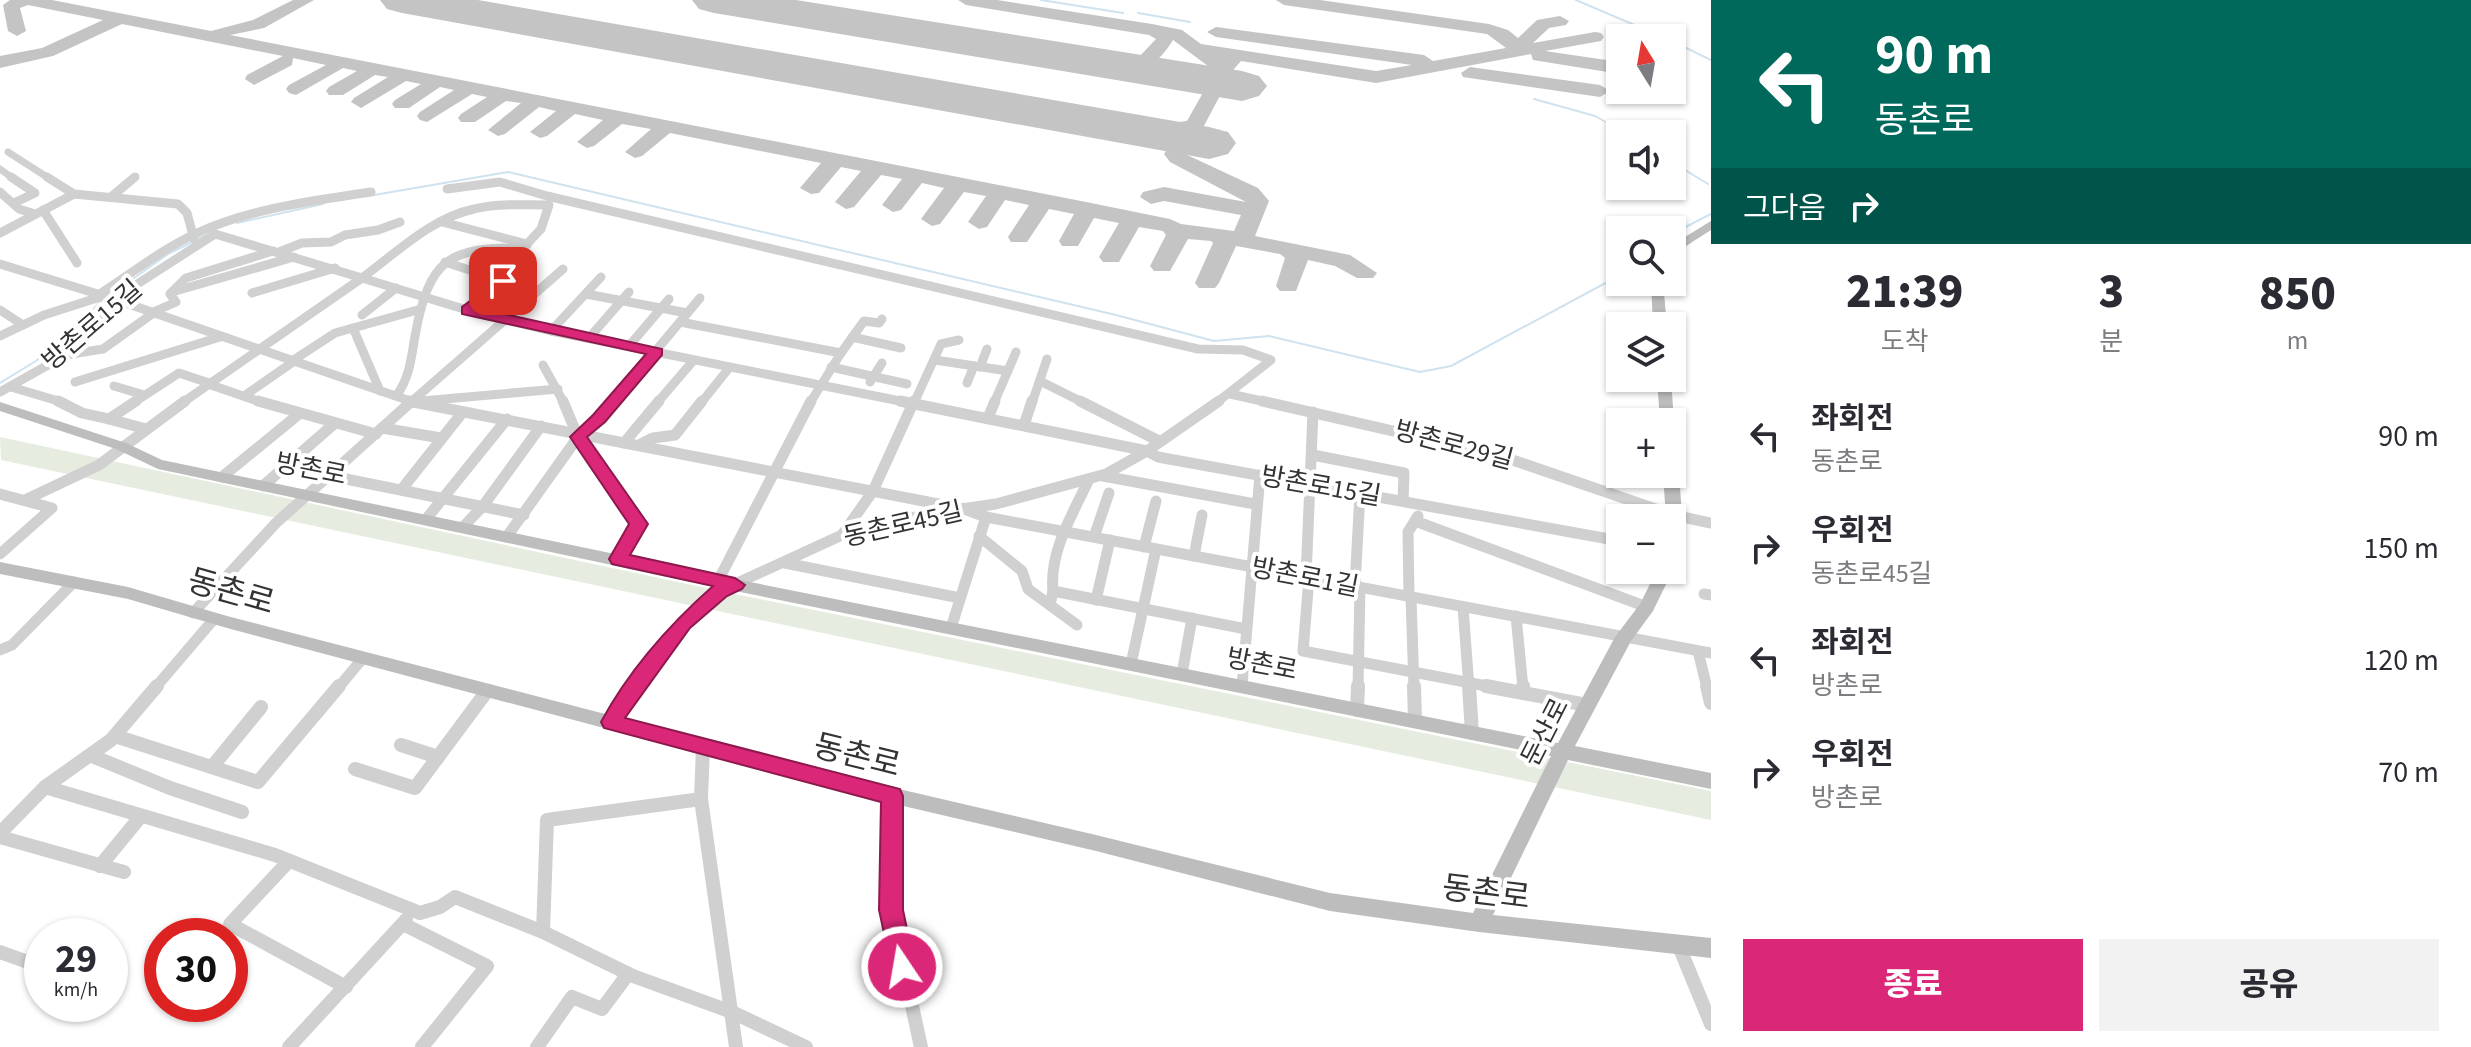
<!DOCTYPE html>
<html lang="ko">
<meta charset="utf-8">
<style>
:root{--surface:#fff;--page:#f2f2f3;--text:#2b2b33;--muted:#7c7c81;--accent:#db2777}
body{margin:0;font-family:"Source Sans 3","Noto Sans KR",sans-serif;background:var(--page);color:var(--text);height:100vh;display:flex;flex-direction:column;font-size:30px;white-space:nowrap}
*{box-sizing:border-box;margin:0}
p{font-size:26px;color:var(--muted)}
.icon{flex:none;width:44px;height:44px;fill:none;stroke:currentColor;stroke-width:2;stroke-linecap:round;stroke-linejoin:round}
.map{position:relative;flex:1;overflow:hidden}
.drawer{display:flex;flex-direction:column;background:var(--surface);width:760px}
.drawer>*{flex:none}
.banner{background:#00695c;color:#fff;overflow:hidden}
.needle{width:52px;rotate:349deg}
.tools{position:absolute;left:1606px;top:24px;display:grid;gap:16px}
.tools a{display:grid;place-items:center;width:80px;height:80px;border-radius:0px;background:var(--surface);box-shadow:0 2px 6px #0004;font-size:40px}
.speed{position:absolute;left:24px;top:918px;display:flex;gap:16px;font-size:40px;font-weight:700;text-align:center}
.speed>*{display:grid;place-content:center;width:104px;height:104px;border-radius:50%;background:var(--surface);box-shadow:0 2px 6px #0004;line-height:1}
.speed small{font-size:20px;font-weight:400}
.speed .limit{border:12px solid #d22;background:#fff;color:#111}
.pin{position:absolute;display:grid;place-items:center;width:68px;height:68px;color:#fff;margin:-34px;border-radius:16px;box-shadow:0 4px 12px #0006}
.me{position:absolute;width:88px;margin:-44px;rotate:348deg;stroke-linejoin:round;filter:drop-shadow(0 0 6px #0008)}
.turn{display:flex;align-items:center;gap:28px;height:168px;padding:0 32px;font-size:36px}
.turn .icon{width:104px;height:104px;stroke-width:2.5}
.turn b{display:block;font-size:56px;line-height:68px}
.then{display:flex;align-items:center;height:76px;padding:0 32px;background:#0003;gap:16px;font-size:30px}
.eta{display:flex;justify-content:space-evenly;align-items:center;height:136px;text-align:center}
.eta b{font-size:48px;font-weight:800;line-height:56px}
.button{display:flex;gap:16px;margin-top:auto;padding:16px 32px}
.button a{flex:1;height:92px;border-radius:0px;background:var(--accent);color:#fff;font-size:32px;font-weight:800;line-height:92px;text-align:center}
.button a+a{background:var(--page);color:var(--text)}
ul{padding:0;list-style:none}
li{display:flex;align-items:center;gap:24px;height:112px;padding:0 32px}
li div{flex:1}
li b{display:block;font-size:30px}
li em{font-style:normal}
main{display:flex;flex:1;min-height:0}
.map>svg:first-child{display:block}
.green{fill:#e6ecdf}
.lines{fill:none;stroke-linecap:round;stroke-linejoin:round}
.stream{stroke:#cfe2ee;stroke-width:2}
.taxiway{fill:#c4c4c4;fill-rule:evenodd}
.runway{fill:#c4c4c4;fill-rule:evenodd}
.street-far3{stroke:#d0d0d0;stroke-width:7}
.street-far2{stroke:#d0d0d0;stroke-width:9}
.street-far1{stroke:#d0d0d0;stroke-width:11}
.street{stroke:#d0d0d0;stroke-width:14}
.secondary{fill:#bdbdbd;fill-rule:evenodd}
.route{fill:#db2777;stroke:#8e194d;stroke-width:2}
.labels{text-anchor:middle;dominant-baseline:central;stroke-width:8;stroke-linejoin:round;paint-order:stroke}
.street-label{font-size:26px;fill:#333;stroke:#fff}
.near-street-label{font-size:32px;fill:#333;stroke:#fff}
</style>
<main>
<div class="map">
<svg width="1711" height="1047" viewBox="0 0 1711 1047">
<rect width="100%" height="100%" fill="#fff"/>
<!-- green -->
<path class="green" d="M0 437 720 591 1711 791V820L1 460Z"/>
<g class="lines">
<!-- stream -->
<g class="stream">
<path d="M1041 0 1123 13"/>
<path d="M1576 0 1665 38"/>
<path d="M1138 13 1190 22"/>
<path d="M1672 41 1711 60"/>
<path d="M1534 99 1595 116 1627 134"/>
<path d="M1672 162 1708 184"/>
<path d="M374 195 508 172 1116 315 1214 341 1269 336 1420 372 1451 366 1613 279 1620 261"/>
<path d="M237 223 323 204"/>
<path d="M1672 234 1711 214"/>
<path d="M0 383 36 361 82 322 99 303 168 254 204 236"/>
</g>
<!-- taxiway -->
<g class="taxiway">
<path d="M10 0H52L211 31 253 20 293 0H314L264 28 230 35 1081 201 1170 219 1181 224 1234 231 1241 215 1164 201 1151 204 1140 197 1143 192 1164 187 1246 202 1170 162 1164 154C1170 145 1175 143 1185 146L1188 150 1185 154 1258 188 1269 201 1255 236 1350 255 1377 273 1373 278H1357L1335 266 1308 260 1296 291H1280L1276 286 1285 258 1280 254 1236 246 1219 283 1215 288H1199L1195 283 1213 243 1211 241 1188 239 1170 271H1154L1150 266 1166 235 1163 231 1139 227 1119 262H1103L1099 257 1119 223 1094 218 1078 246H1062L1059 241 1074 214 1049 209 1027 242H1011L1008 237 1029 205 1005 200 987 227 979 229 968 222 986 196 964 192 940 224 932 226 921 219 944 188 922 183 901 210 893 212 882 205 902 179 881 175 854 207 846 209 835 202 861 171 841 167 819 193 811 194 800 188 821 163 670 133 642 156 635 158 625 152 651 129 622 124 594 146 587 148 577 142 603 120 575 114 547 136 540 138 530 132 556 111 539 107 505 134 498 136 488 130 521 103 506 101 475 122H461L458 118 461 114 487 97 472 94 427 122 420 120 417 116 420 112 454 90 440 87 409 108H395L392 104 395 100 421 84 406 81 361 108 351 102 354 98 388 77 375 75 343 95H329L326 91 329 87 357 71 343 68 296 95 289 93 286 89 289 85 326 65 293 58 292 65 254 85 245 79 247 75 283 56 122 24 53 56 0 68V56L42 48 103 20 28 5 20 8 26 31 17 36 8 31 3 5Z"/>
<path d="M958 0H997L1152 24 1182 30 1201 44 1376 71 1412 65 1216 37 1207 32 1216 27 1424 55 1433 61 1506 48 1487 34 1284 5 1276 0H1320L1489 24 1508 30 1518 38 1537 20 1560 16 1569 21 1566 25 1549 28 1533 43 1595 32 1601 33 1604 37 1601 41 1545 51 1620 62V74L1539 61 1533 60 1531 54 1376 83 1241 61 1234 69 1197 139 1187 145 1180 143 1178 136 1149 138 1139 132 1149 126 1187 121 1209 82 1182 81 1180 77 1182 73 1212 69 1173 40C1160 61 1143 77 1116 71L1114 67 1116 63 1137 59 1156 39 1149 35 966 5Z"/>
<path d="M1470 67 1600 85 1610 91 1600 97 1463 77 1461 73Z"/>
</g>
<!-- runway -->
<g class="runway">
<path d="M380 0H478L1209 127 1228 132 1236 143 1228 154 1209 159 402 13 387 9Z"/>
<path d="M692 0H796L1242 71 1259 76 1267 86 1259 96 1242 101 714 13 699 9Z"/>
</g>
<!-- street-far3 -->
<g class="street-far3">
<path d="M8 152 50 179"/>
<path d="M0 169 14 179"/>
</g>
<!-- street-far2 -->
<g class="street-far2">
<path d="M11 177 35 193 14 203"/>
<path d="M47 177 74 194"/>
<path d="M447 189 500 182 547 196 1198 349 1243 350 1271 360 1216 403"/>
<path d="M0 192 19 209 35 214"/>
<path d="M111 197 135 177"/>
<path d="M43 210 77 263"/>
<path d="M0 233 74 194 178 204 187 213 194 239"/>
<path d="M279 252 302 243 331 242 345 235 378 230 400 222"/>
<path d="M445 262 503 281"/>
<path d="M0 264 114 299 416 403"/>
<path d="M172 292 294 257"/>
<path d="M252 293 335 268"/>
<path d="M586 294 687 313"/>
<path d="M98 295C131 274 162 249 197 233 252 208 313 201 371 192"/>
<path d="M0 310 23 325"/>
<path d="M467 310 516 269"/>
<path d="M151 313 176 302 170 294 186 278 273 251"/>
<path d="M362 315 396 288"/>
<path d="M680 322 841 353 810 403"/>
<path d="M551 331 601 277"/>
<path d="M0 336 44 315 100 297"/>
<path d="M852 337 901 348"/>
<path d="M589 338 629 292"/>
<path d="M629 346 669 299"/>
<path d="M841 353 864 321 879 323 882 319"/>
<path d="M65 355 103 349 152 314"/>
<path d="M935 360 1008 371"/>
<path d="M292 361 335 333 353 328"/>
<path d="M543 365 564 403"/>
<path d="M831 367 907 384"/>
<path d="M980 367 987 349"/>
<path d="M1040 381 1084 403"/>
<path d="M75 382 220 337"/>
<path d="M870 382 882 363"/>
<path d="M967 383 974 366"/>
<path d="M211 385 263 403"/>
<path d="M114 386 144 395"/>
<path d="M11 387 65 403"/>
<path d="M380 391 353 328 421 309"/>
<path d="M0 392 64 356 114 299 215 234 362 278C396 253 431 218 474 209 498 203 524 205 549 205L541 229 527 244 442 222"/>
<path d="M1230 394 1271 403"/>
<path d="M397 395C410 376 411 359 415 336 429 259 448 247 523 248L527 245"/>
<path d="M244 396 293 362"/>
<path d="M421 401 558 389"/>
<path d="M133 403 179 373 212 384"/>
<path d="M182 403 362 278 467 310 551 331 910 403"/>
<path d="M410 403 563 269"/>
<path d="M612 403 700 298"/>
<path d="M657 403 693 361"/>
<path d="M701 403 729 368"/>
<path d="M914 403 941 344 959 340"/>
<path d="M994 403 1016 352"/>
<path d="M1032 403 1047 359"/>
</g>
<!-- street-far1 -->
<g class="street-far1">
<path d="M58 401 82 413 109 419"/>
<path d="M136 401 109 419 146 429"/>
<path d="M258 401 376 434"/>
<path d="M408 401 964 509 986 517 1711 653"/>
<path d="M563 401 578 437 638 524 618 559"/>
<path d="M900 401 1147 451 1158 457 1620 541"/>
<path d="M1080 401 1159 441"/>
<path d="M1262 401 1498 455 1673 515 1711 523"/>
<path d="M988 418 995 401"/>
<path d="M1024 425 1032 401"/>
<path d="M382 428 441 438"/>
<path d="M624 443 659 401"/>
<path d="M639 445 653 438 675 435 702 401"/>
<path d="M1313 455 1404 473 1403 501"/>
<path d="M331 476 524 515"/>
<path d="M1103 476 1255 504"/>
<path d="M222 477 299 414"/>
<path d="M263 486 335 423"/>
<path d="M402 489 462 413"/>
<path d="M0 494 52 508 0 554"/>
<path d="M25 500 99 465 185 401"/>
<path d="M427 518 507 419"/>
<path d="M1415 521 1647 607"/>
<path d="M464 526 483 506 541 426"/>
<path d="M508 535 578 437 614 401"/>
<path d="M842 535 873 491 914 401"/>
<path d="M979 536 1022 571 1028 589 1077 625"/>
<path d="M1094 537 1109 493"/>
<path d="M1144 547 1156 501"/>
<path d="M1194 556 1202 515"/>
<path d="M785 563 960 598"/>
<path d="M1306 577 1313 412"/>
<path d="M1309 578 1303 651 1497 688"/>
<path d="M718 581 811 401"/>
<path d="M1355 586 1360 493"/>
<path d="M1053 591C1049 551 1073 514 1089 479"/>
<path d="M1704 594 1711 595"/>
<path d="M1409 597 1408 532 1418 516"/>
<path d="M1411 597 1414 688"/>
<path d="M1096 600 1110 540"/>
<path d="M1050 605 1053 591 1246 629"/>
<path d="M1463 607 1469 688"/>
<path d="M193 613 276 523 412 401"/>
<path d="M1516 616 1523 688"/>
<path d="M951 628 986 517"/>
<path d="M0 650 12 645 74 582"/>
<path d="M1698 651 1707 688"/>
<path d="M1131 664 1156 549"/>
<path d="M1182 674 1192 618"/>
<path d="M1242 686 1260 475"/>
<path d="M155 688 214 619"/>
<path d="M338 688 363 658"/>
<path d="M635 688 667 642 720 591 842 535 927 514 996 504 1106 474 1147 451 1219 401"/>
<path d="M1358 688 1360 587"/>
</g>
<!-- street -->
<g class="street">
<path d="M1414 686 1415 721"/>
<path d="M1469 686 1472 733"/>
<path d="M1486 686 1587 705"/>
<path d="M1523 686 1524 693"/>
<path d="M1707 686 1711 703"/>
<path d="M1357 710 1358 686"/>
<path d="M611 722 636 686"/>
<path d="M115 736 258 782 339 686"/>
<path d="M401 745 438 757"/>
<path d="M703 747 701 799 736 1047"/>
<path d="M92 756 170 788 242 812"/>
<path d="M212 767 261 707"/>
<path d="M355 769 415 788 487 691"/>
<path d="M45 787 275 855 420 913 440 907 455 897 543 932 633 976 732 1012 806 1047"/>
<path d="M892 796 891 910 921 1047"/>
<path d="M0 833 45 787 111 740 157 686"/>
<path d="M0 837 124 872"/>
<path d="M289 861 230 924 346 987"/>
<path d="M100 866 141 816"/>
<path d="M403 924 487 966 422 1047"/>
<path d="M543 932 547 820 701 799"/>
<path d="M1678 944 1711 1024"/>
<path d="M0 952 42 967"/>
<path d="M289 1047 406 920"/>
<path d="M537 1047 572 997 602 1009 628 974"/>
</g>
<!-- secondary -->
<g class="secondary">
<path d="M1711 221V230L1672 255V245Z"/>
<path d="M1651 282H1663L1667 326H1653Z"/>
<path d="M1657 378H1671L1674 422 1672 425V422H1660Z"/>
<path d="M0 402 126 443 162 460 735 579 1558 743 1615 637 1640 604 1657 570H1672V568L1673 570 1653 611 1631 641 1575 746 1711 773V789L1568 760 1493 915 1711 938V958L1479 932 1330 911 1096 851 856 795 227 628 128 599 0 574V562L128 587 227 616 856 779 1096 835 1330 893 1473 913 1551 756 735 591 158 469 116 449 0 411Z"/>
<path d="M1672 469 1679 474 1683 528 1680 555 1672 561V518H1666L1663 474H1672Z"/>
</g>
</g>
<!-- route -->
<path class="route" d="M503 276 508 278V284L478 308 662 349V355L605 422 587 437 648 524 630 555 735 578 745 585 742 589 727 596 690 628 625 718 900 789 903 796V910L915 967 911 975 902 978 893 975 879 910 881 802 604 728 601 722C629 670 669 625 713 586L612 564 609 559 629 524 570 437 593 415 646 354 462 314V307Z"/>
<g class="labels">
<!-- street labels -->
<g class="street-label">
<text transform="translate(92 325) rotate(-41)">방촌로15길</text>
<text transform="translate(1454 445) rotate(15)">방촌로29길</text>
<text transform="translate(311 469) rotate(11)">방촌로</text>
<text transform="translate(1321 486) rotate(10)">방촌로15길</text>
<text transform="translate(903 524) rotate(-13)">동촌로45길</text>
<text transform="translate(1305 577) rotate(11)">방촌로1길</text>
<text transform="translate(1262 664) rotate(11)">방촌로</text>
<text transform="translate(1545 732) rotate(-63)">둔산로</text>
</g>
<!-- near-street labels -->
<g class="near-street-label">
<text transform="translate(231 592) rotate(16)">동촌로</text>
<text transform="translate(857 756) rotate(14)">동촌로</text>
<text transform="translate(1486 893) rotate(7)">동촌로</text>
</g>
</g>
</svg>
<div class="tools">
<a><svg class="needle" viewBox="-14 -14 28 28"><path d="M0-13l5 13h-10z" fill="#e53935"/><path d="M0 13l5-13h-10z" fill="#7c7c81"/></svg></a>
<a><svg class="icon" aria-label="sound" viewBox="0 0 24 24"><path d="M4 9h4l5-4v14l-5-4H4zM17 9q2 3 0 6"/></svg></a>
<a><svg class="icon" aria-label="search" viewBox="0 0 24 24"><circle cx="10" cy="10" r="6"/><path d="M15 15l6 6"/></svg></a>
<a><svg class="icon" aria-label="layers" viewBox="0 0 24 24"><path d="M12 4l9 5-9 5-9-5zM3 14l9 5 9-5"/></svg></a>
<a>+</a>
<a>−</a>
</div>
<div class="speed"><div>29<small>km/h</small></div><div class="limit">30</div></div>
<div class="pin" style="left:503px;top:281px;background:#d93025"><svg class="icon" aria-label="arrive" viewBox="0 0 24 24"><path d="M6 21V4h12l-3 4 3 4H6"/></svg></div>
<svg class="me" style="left:902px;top:967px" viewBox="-20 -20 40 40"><circle r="17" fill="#db2777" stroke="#fff" stroke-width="3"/><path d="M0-11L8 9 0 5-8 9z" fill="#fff"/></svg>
</div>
<section class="drawer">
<div class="banner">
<div class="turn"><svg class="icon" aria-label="left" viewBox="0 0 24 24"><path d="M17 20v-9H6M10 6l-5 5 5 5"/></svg><div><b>90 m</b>동촌로</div></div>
<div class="then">그다음<svg class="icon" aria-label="right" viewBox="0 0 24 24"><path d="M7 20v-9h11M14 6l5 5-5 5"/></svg></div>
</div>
<div class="eta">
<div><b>21:39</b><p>도착</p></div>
<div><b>3</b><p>분</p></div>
<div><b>850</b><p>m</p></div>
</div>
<ul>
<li><svg class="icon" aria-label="left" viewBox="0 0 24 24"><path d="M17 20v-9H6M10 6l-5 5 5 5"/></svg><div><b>좌회전</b><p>동촌로</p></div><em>90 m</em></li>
<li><svg class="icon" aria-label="right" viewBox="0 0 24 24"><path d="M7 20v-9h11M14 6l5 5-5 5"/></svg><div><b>우회전</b><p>동촌로45길</p></div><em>150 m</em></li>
<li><svg class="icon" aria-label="left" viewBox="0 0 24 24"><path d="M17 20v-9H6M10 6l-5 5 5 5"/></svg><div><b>좌회전</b><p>방촌로</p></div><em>120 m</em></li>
<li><svg class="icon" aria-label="right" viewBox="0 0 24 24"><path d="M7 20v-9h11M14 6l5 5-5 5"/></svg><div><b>우회전</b><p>방촌로</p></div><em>70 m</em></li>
</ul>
<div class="button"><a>종료</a><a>공유</a></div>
</section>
</main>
